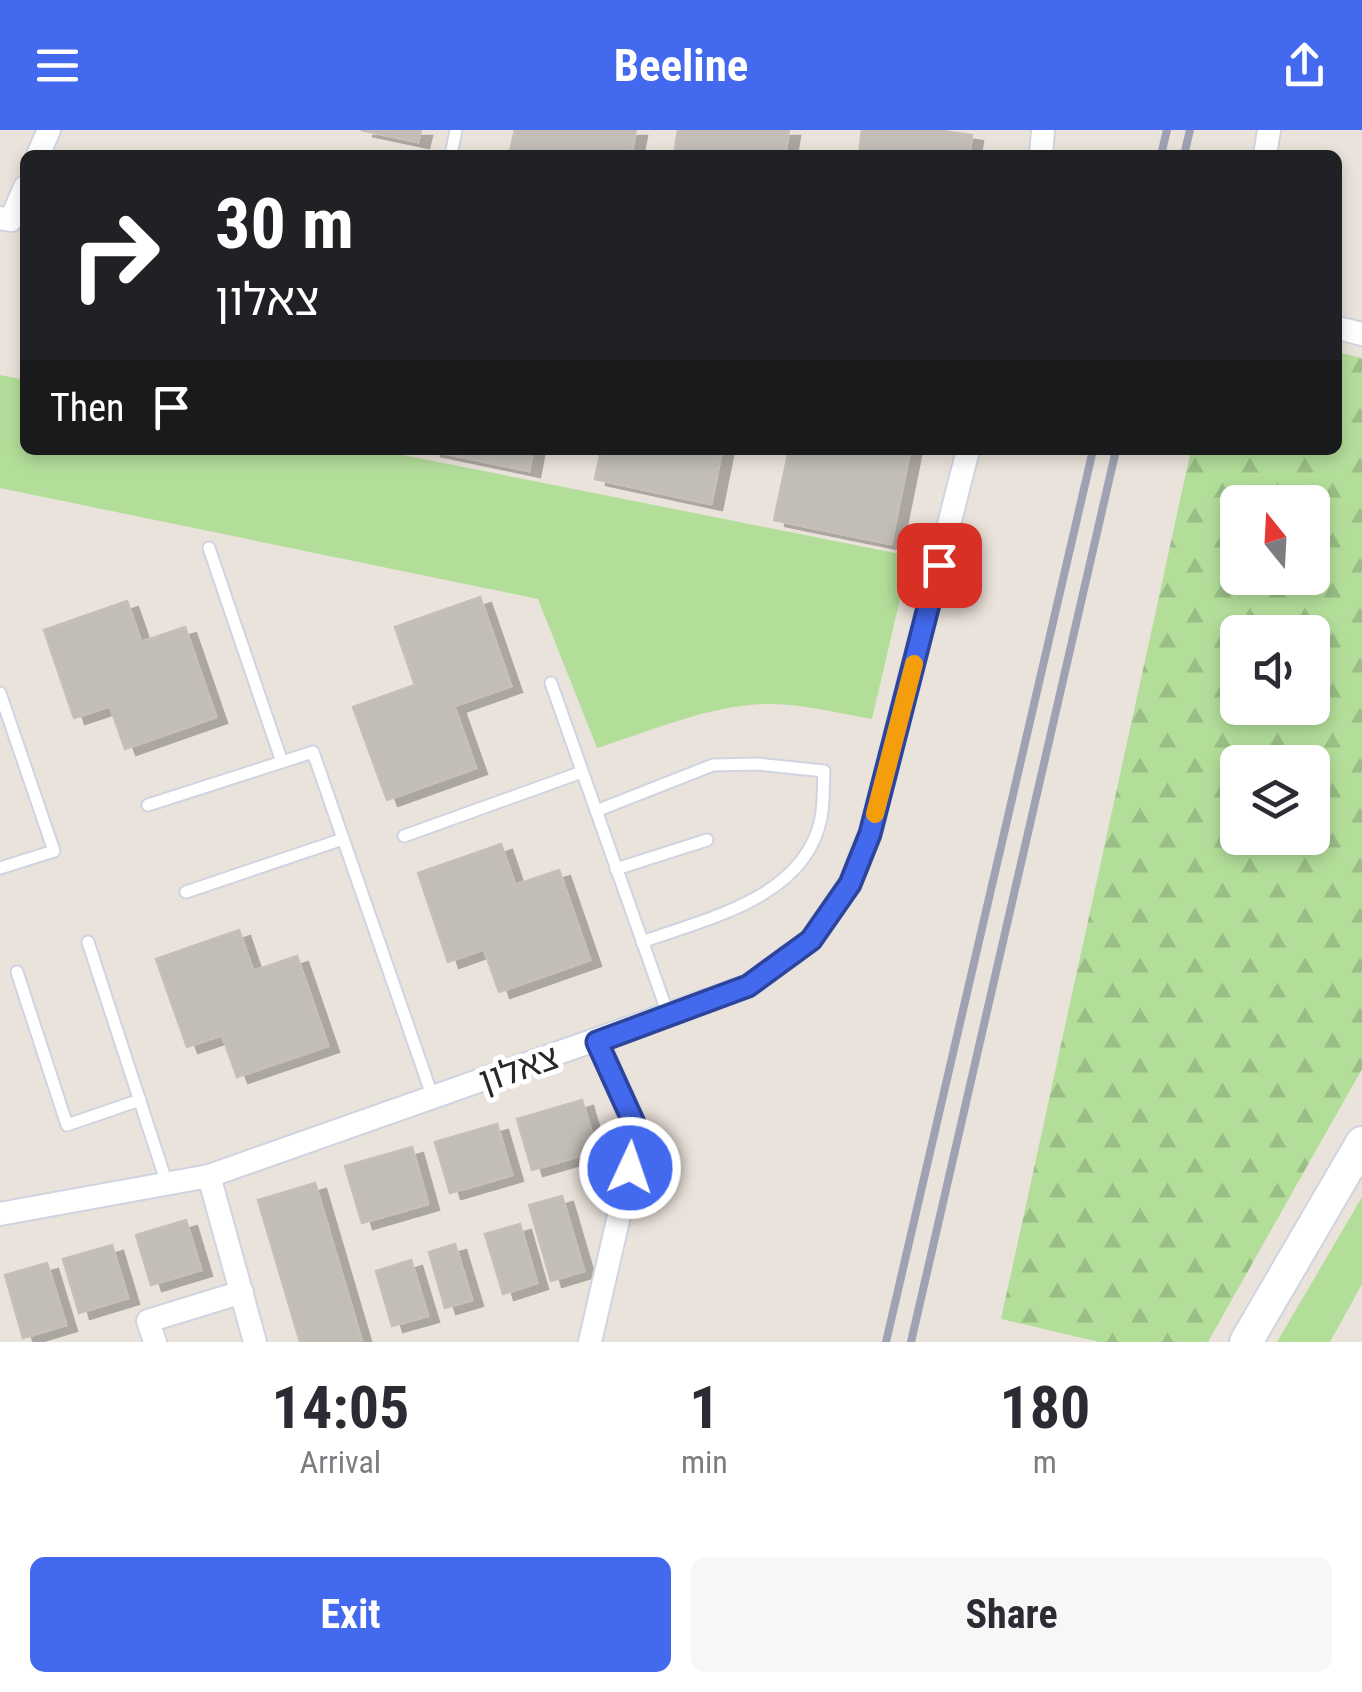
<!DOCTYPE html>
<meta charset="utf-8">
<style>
:root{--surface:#fff;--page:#f7f7f7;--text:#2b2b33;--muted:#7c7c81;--accent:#4369ef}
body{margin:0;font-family:"Roboto Condensed","Noto Sans Hebrew",sans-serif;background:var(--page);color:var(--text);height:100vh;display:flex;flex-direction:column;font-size:38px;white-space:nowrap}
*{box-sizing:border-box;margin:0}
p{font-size:32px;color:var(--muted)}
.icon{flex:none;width:55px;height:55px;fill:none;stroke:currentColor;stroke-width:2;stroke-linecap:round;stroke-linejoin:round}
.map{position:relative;height:1212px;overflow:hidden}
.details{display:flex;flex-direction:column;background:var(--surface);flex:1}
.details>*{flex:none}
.hud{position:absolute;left:20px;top:20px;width:1322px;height:305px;border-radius:15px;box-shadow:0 5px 15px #0003;background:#202124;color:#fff;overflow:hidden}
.needle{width:65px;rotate:342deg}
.buttons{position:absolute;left:1220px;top:355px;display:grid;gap:20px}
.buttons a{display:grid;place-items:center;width:110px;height:110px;border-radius:15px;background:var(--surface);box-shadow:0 5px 15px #0003;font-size:50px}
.pin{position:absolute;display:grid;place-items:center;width:85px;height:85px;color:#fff;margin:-42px;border-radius:20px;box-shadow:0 5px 15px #0006}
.me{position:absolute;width:110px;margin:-55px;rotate:3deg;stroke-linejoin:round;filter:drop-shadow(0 0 8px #0008)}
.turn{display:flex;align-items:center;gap:35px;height:210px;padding:0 30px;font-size:45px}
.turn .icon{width:130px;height:130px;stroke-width:2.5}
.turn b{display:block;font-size:70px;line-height:85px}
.then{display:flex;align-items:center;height:95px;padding:0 30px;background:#0003;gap:20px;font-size:38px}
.eta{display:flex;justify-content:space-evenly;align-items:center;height:170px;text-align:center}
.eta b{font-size:60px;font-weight:700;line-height:70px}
.action{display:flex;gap:20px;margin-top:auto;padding:20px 30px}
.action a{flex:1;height:115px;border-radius:15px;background:var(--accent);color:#fff;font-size:40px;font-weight:700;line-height:115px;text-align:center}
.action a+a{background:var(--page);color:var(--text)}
header{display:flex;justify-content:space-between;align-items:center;height:130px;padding:0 30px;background:var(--accent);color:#fff;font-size:45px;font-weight:700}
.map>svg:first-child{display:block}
.forest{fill:url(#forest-firs);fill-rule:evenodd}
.park{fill:#b3de9a}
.building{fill:#c2bdb7;stroke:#c5bfb5;stroke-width:2.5;filter:url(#shadow)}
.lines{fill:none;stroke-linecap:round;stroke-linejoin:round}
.lane-casing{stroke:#d0d4e1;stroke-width:15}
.street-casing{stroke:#d0d4e1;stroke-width:26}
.secondary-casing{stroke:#d0d4e1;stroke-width:36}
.lane{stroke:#fff;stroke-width:11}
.street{stroke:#fff;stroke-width:22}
.secondary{stroke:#fff;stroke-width:32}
.rail{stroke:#9ea2b2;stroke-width:8}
.route-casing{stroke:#2c449b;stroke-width:25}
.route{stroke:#4369ef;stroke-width:18}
.slow{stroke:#f59e0b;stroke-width:18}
.labels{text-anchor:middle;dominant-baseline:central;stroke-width:10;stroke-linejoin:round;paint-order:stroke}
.street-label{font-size:35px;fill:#282828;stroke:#fff}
</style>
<header><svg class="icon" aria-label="menu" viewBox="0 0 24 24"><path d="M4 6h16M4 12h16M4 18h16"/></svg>Beeline<svg class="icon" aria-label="share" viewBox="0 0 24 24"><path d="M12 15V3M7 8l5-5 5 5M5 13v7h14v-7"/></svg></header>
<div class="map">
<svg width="1362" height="1212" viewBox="0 0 1362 1212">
<defs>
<pattern id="forest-firs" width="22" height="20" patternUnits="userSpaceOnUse" patternTransform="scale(2.5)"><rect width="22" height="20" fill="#b3de9a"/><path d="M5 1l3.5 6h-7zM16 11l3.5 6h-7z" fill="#9abe85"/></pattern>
<filter id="shadow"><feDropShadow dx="11" dy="6" stdDeviation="0" flood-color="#0004"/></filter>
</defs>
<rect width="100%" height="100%" fill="#eae3db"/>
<!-- forest -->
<path class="forest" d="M1338 222 1362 228V939L1208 1212H1099L1001 1189 1191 320H1338ZM1238 372H1312V448H1238ZM1238 502H1312V578H1238ZM1238 632H1312V708H1238Z"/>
<!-- park -->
<g class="park">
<path d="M0 245 25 250V320H378L910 426 872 589C837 583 800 573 764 574 707 576 651 601 597 618L538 469 0 358Z"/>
<path d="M1362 1067V1154L1330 1212H1277Z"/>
</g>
<!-- building -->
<g class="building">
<path d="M361 0H421L418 12Z"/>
<path d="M515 0H636L631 25H509Z"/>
<path d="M678 0H789L785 25H674Z"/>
<path d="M862 0H935L972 5 969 25H859Z"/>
<path d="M429 320H533L529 341Z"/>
<path d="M601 320H722L711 374 595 349Z"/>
<path d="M789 320H910L891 414 774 390Z"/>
<path d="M480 467 511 556 454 576 476 638 387 670 353 577 415 555 395 497Z"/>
<path d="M127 471 141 512 185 497 216 587 125 619 110 576 74 588 44 500Z"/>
<path d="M501 714 515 755 559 740 590 830 499 862 484 819 448 832 418 743Z"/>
<path d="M239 800 253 841 297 826 328 916 237 947 222 905 187 917 156 829Z"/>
<path d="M582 970 597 1021 532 1040 517 989Z"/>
<path d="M497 994 512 1045 450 1063 435 1012Z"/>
<path d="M412 1017 428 1074 362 1093 345 1036Z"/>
<path d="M315 1053 362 1212H300L258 1070Z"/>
<path d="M562 1066 584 1141 551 1151 529 1075Z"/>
<path d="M186 1090 201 1140 151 1155 136 1105Z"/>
<path d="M520 1094 537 1153 503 1164 485 1104Z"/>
<path d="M455 1114 472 1170 445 1178 429 1122Z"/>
<path d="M112 1115 128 1168 79 1183 63 1129Z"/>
<path d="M411 1130 428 1186 392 1196 376 1141Z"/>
<path d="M47 1133 66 1195 23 1208 5 1145Z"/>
</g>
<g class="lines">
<defs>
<g id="lane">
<path d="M451 25 456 0"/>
<path d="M209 418 282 632"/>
<path d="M551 553 668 884"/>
<path d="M0 563 54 721 0 738"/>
<path d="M148 675 313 622 433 968"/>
<path d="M596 681 713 635 758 634 824 641C823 656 824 674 821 688 805 768 708 788 642 812"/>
<path d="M404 706 582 642"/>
<path d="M616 739 707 710"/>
<path d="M186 762 343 709"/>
<path d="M88 812 167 1054"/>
<path d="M17 842 67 995 140 970"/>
</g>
<g id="street">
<path d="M38 25 49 0"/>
<path d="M1041 25 1043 0"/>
<path d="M1265 25 1269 0"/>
<path d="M0 88 11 90 25 57"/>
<path d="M1338 198 1362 204"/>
<path d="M209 1046 255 1212"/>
<path d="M0 1084 209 1046 748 856 811 810 850 753 870 704 968 320"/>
<path d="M155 1212 148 1191 242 1162"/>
<path d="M590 1212 638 1003 597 911"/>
</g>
<path id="secondary" d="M1246 1212 1362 1013"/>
</defs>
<!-- lane casing -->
<use href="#lane" class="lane-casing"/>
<!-- street casing -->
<use href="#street" class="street-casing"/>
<!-- secondary casing -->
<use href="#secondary" class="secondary-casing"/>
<!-- lane -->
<use href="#lane" class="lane"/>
<!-- street -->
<use href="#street" class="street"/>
<!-- secondary -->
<use href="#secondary" class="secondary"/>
<!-- rail -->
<g class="rail">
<path d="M1161 25 1167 0"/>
<path d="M1184 25 1190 0"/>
<path d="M886 1212 1093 320"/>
<path d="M911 1212 1116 320"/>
</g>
</g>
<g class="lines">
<defs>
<path id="route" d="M630 1038 638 1002 597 912 748 856 811 810 850 754 870 704 939 435"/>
</defs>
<!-- route casing -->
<use href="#route" class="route-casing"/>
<!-- route -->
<use href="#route" class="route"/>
<!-- slow -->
<path class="slow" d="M875 684 914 534"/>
</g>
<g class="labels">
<!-- street labels -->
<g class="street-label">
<text transform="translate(519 939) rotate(-19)">צאלון</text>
</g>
</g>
</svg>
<div class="buttons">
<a><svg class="needle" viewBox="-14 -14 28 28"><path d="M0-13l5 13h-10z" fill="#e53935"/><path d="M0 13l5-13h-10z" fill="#7c7c81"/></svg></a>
<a><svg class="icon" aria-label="sound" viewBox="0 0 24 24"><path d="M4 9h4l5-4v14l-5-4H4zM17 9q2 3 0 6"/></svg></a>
<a><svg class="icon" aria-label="layers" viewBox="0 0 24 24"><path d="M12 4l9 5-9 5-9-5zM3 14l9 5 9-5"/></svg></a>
</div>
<div class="pin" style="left:939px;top:435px;background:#d93025"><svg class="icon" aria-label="arrive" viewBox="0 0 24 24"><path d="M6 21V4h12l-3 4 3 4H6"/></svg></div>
<svg class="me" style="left:630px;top:1038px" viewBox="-20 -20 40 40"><circle r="17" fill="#4369ef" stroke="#fff" stroke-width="3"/><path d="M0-11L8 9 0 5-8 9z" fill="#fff"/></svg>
<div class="hud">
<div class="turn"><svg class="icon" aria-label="right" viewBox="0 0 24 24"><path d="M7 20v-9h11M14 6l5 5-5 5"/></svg><div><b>30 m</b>צאלון</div></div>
<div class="then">Then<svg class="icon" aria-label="arrive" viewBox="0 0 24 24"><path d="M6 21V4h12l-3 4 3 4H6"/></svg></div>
</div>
</div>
<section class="details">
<div class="eta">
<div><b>14:05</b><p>Arrival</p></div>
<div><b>1</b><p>min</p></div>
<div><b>180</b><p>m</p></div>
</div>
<div class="action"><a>Exit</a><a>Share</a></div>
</section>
